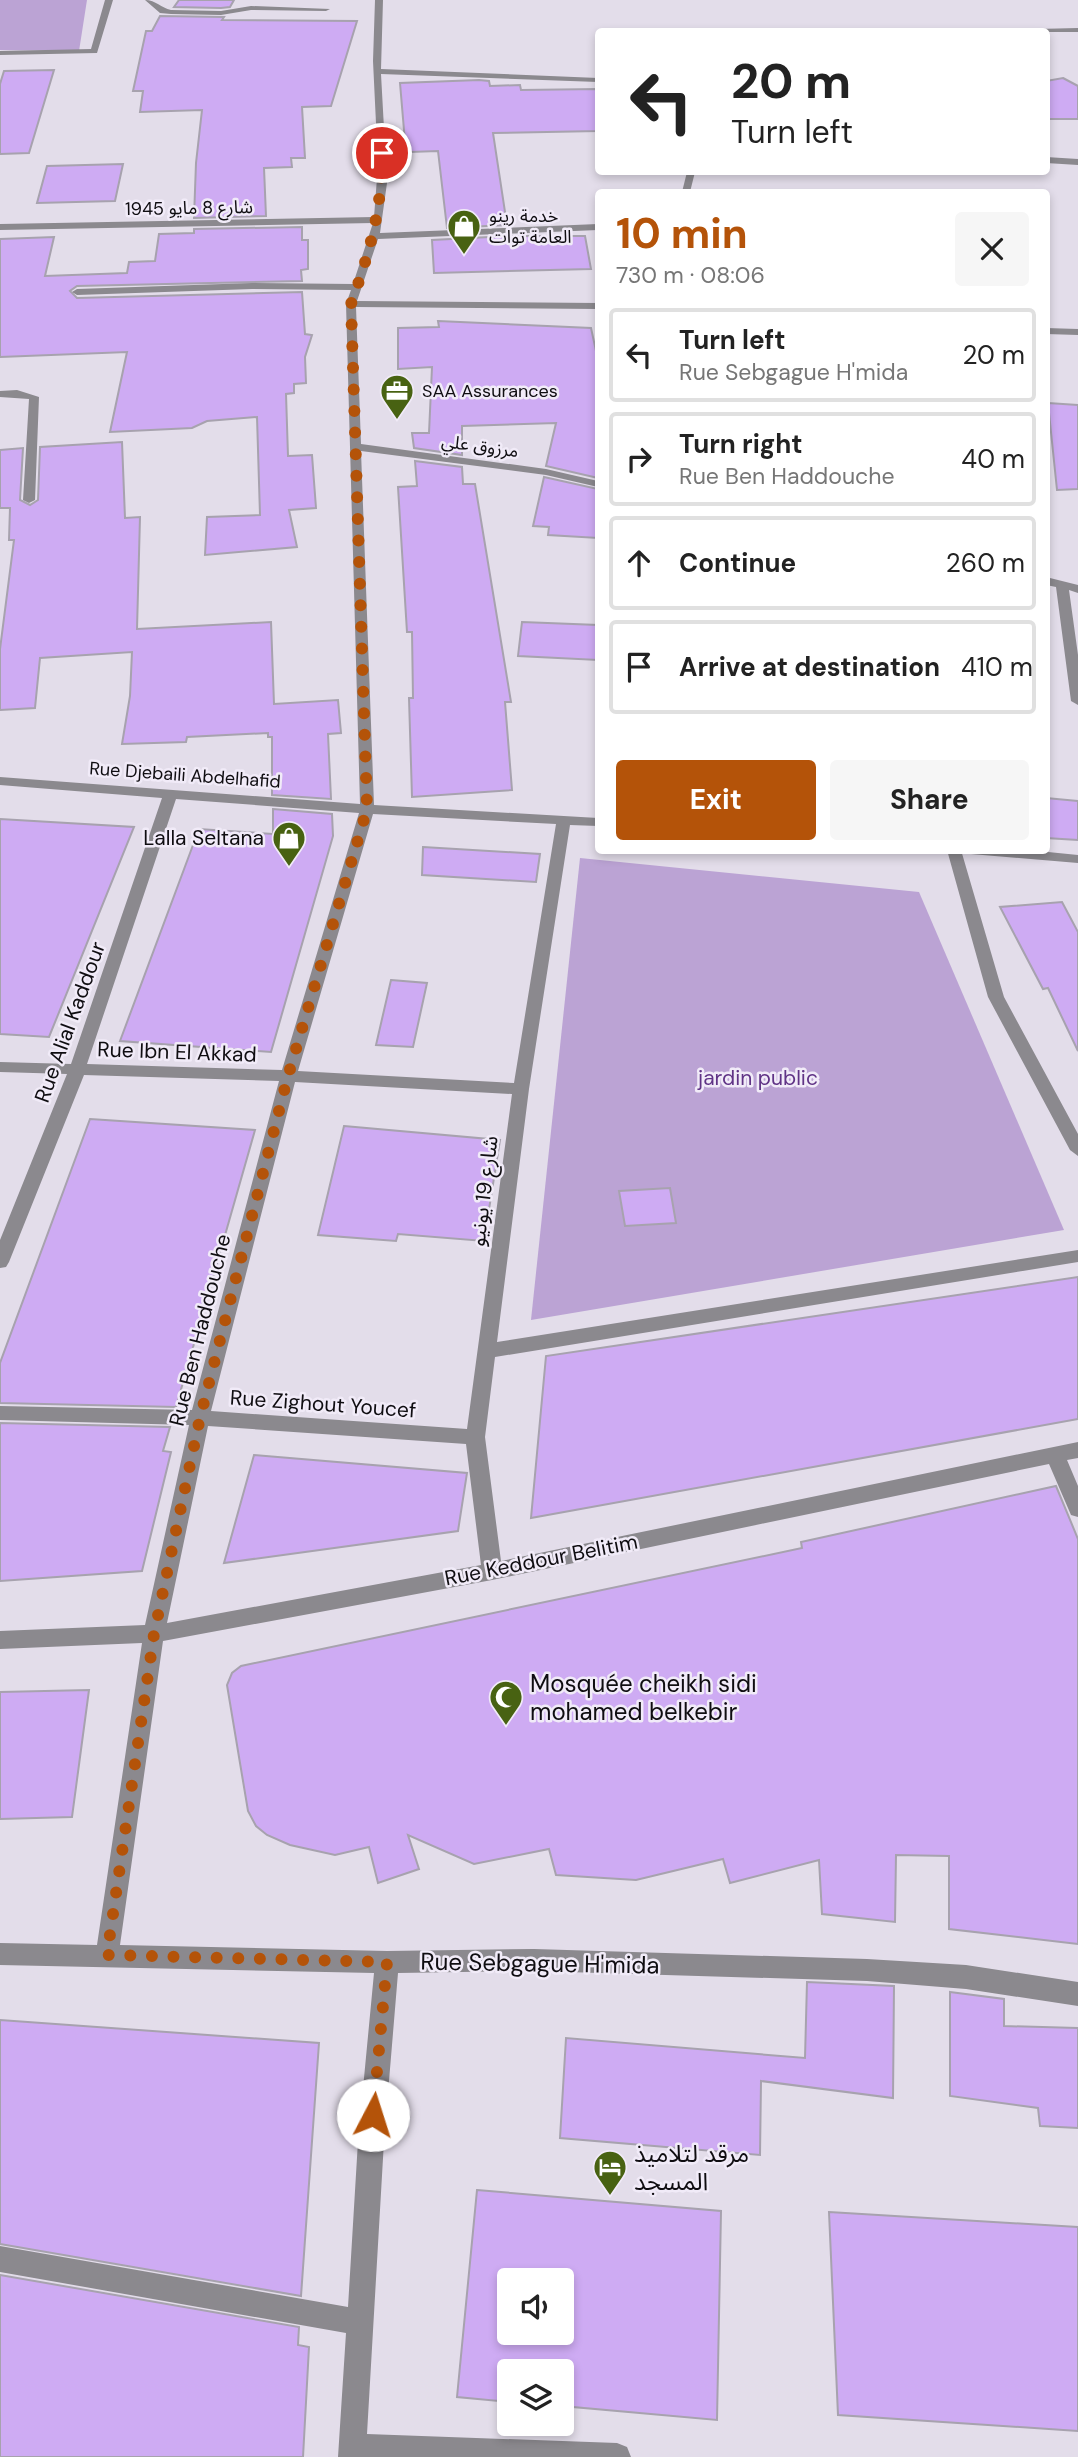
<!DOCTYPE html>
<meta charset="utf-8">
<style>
:root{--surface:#fff;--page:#f6f6f6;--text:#222;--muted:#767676;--line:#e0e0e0;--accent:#b45309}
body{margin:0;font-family:"DM Sans","Noto Sans Arabic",sans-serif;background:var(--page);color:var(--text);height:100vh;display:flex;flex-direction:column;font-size:26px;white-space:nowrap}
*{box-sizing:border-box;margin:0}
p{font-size:23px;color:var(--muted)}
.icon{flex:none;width:38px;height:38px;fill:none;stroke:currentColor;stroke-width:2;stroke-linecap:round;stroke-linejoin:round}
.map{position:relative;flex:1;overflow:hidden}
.panel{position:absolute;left:595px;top:189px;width:455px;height:665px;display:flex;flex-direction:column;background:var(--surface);border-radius:7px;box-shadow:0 4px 10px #0003}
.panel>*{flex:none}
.guide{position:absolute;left:595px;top:28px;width:455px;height:147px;border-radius:7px;box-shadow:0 4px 10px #0003;background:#fff;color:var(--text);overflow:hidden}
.buttons{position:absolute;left:497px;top:2268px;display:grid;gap:14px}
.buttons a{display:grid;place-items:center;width:77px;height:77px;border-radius:7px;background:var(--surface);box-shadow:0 4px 10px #0003;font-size:35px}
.pin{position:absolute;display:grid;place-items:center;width:60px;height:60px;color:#fff;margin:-30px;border:4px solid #fff;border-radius:50%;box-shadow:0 2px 7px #0007}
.me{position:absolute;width:77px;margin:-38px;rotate:5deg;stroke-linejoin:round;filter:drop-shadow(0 0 5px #0008)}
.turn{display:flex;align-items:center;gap:24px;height:147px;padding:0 21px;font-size:32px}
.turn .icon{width:91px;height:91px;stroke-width:2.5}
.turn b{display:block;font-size:49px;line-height:60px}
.round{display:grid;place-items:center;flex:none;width:74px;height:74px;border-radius:7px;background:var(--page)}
.overview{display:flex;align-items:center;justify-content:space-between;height:119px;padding:0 21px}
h1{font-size:42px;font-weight:700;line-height:52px;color:var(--accent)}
.button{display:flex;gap:14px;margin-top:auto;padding:14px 21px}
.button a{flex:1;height:80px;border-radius:7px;background:var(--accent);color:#fff;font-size:28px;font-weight:700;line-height:80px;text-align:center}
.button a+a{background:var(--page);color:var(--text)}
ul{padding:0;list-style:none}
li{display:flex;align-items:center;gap:21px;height:94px;margin:0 14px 10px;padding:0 7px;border:4px solid var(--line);border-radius:7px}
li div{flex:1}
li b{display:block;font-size:26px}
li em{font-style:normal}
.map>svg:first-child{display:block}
.green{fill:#bba3d4}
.building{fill:#ceabf3;stroke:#a7a2ae;stroke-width:2;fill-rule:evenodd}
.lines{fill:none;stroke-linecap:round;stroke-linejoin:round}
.minor{fill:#8b898e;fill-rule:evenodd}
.route{stroke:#b45309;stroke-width:12;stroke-dasharray:0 21.6}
.labels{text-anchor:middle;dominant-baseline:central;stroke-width:5;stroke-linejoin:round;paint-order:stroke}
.far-street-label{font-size:18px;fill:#0f0d11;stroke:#f1ebf8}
.far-poi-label{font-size:18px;fill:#0f0d11;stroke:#f1ebf8;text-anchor:start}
.poi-label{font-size:21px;fill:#0f0d11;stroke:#f1ebf8;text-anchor:end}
.street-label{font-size:21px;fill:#0f0d11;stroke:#f1ebf8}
.park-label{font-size:21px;fill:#603386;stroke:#f1ebf8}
.near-poi-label{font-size:24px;fill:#0f0d11;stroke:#f1ebf8;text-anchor:start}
.near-street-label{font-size:24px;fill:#0f0d11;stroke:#f1ebf8}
</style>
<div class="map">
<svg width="1078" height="2457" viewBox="0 0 1078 2457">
<rect width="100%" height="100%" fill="#e3ddea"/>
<!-- green -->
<g class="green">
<path d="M0 0H87L79 51 0 50Z"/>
<path d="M580 858 919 892 1064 1230 531 1320Z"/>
</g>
<!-- building -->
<g class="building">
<path d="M179 0H234L230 7 221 8 174 7Z"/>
<path d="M160 16 224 17 222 20 357 21 331 106 302 107 305 158H291L292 167 264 168 266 216 194 218 196 163 202 110 140 112 143 91H133L146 31H152Z"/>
<path d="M54 70 29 153 0 154V84L4 71Z"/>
<path d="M1063 78 1078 86V119H1046V81Z"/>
<path d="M479 80 489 81 490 86 520 85 521 90 598 89V131L493 133 507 225 447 228 438 151 410 152 409 142H405L400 83Z"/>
<path d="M123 164 115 201 37 203 47 166Z"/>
<path d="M302 227V240H308V269L301 270 302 281 77 286 70 291 77 298 302 292 305 334 312 335 305 357 306 383 294 384V393L286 394 288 456 312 455 316 508 289 510 297 547 205 555 207 517 260 515 257 417 207 421 192 428 110 432 127 352 0 357V239L54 237 45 276 127 273 129 262 155 261 159 234 194 233V229Z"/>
<path d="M509 236H585L591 269 434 273 432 240Z"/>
<path d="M438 321 591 328 598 360V478L546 466 556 423 462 426V455L414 448 412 433H429L432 367 398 369V328L439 327Z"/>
<path d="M1048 403 1078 405V489L1057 490Z"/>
<path d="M122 442 125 518 140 517 137 629 271 622 274 704 338 700 341 733 328 734 331 799 272 795V737H268V733L187 737 186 742 122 744 130 696 132 652 40 658 35 708 0 710V649L14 540H9L10 508H0V450L23 448 20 500 30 505 38 500 40 447Z"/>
<path d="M415 461 462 467 463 484H475L511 702H505L512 790 412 797 409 698H413L412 632H407L398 487 417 486Z"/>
<path d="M544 477 598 489V538L548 535 549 527 533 526Z"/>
<path d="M522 622 598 625V660L518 656Z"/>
<path d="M1046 798 1078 801V840L1046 838Z"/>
<path d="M273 809 332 814 333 836 271 1052 120 1041 199 829 273 834Z"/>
<path d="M0 819 134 827 49 1037 0 1034Z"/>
<path d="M423 847 540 854 536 882 422 875Z"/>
<path d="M1062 902 1078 932V1051L1048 988 1043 989 1000 907Z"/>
<path d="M391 980 427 983 413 1047 376 1045Z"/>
<path d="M90 1119 255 1130 176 1407 0 1403V1363Z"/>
<path d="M344 1126 500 1140 484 1241 398 1234 396 1241 318 1235Z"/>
<path d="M670 1188 676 1223 625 1226 619 1191Z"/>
<path d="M1078 1277V1419L531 1518 546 1356Z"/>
<path d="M0 1423 170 1427 163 1451 171 1452 142 1571 0 1581Z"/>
<path d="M254 1455 467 1473 458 1531 224 1563Z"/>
<path d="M1056 1486 1078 1539V1944L949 1929V1856L896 1855 895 1922 822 1914 819 1860 730 1883 723 1859 636 1880 556 1875 549 1849 474 1864 408 1835 419 1869 378 1883 369 1847 335 1855 290 1845 267 1835 256 1826 248 1811 227 1685 232 1673 241 1666 802 1548 801 1542Z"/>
<path d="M89 1690 72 1817 0 1819V1692Z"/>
<path d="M807 1982 894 1986 893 2098 761 2081 760 2155 560 2138 566 2038 805 2058Z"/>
<path d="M950 1992 1004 1999V2026L1078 2028V2128L1040 2126 1038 2108 950 2096Z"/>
<path d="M0 2020 319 2043 301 2296 0 2244Z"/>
<path d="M477 2190 721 2211 717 2420 562 2406V2371H509V2402L457 2397ZM509 2280H562V2333H509Z"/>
<path d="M829 2212 1078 2227V2431L838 2415Z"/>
<path d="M0 2275 299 2327 298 2345 309 2347 303 2457H0Z"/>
</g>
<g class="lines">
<!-- minor -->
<g class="minor">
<path d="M105 0H113L97 53 0 55V51L91 49Z"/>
<path d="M145 0C156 0 161 8 171 10L221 11 251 6 330 9 326 11 251 10 221 15 171 14 160 13Z"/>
<path d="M375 0H383L381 69 598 78V82L381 74 387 183 380 233 598 224V230L378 239 357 301 598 303V309L356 307 361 444 546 469 598 481V487L546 475 361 451 374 805 598 818V826L570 825 529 1089 497 1342 1078 1250V1262L495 1357 485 1437 501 1561 1078 1442V1458L1067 1460 1078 1486V1517L1071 1515 1049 1464 492 1580 163 1641 120 1945 387 1951 534 1949 867 1959 966 1965 1078 1982V2006L966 1989 867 1981 534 1971 398 1973 384 2141 367 2434 617 2443 627 2447 631 2457H338L346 2333 0 2272V2246L348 2307 358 2141 374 1973 0 1965V1943L97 1945 142 1643 0 1649V1631L145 1625 189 1425 0 1420V1406L192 1410 279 1081 84 1075 9 1262 6 1267 0 1268V1240L67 1074 0 1072V1062L71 1064 162 798 0 785V777L360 804 346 304 351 290 252 289 77 295 72 292 77 289 252 283 353 284 373 223 0 230V224L374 217 378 165 373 61ZM176 799 359 813 282 1070 87 1064ZM373 814 556 824 514 1083 298 1071ZM295 1082 512 1094 467 1429 211 1411ZM208 1426 466 1444 481 1565 167 1623Z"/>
<path d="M1078 28V32H985L988 30Z"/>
<path d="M1046 157 1078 159V165L1046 163Z"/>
<path d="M687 172H695L690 192H682Z"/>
<path d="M1046 328 1078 329V335L1046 334Z"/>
<path d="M17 390 39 397 35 500 29 503 23 500 29 399 0 397V391Z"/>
<path d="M1046 577 1078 585V593L1069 590 1078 655V705L1071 701 1056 587 1046 585Z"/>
<path d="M947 850H961L1004 997 1078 1134V1156L1070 1150 988 997Z"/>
<path d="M964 850H1028L1078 855V863L971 854Z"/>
</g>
</g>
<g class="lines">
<!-- route -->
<path class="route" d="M373 2115 387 1962 107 1955 154 1634 200 1418 288 1076 367 809 351 304C370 251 382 210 382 153"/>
</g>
<!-- icons -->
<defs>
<symbol id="shop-pin" viewBox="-11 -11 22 30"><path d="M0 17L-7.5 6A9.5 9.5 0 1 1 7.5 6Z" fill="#486212" stroke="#f1ebf8"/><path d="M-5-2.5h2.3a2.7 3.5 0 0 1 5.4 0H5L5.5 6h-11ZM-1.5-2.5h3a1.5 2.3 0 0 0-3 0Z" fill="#fff"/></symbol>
<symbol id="office-pin" viewBox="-11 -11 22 30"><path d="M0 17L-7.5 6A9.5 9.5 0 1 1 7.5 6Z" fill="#486212" stroke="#f1ebf8"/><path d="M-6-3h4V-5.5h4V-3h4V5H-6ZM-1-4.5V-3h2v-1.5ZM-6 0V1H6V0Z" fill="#fff"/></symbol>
<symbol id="mosque-pin" viewBox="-11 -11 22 30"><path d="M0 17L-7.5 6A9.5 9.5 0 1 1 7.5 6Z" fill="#486212" stroke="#f1ebf8"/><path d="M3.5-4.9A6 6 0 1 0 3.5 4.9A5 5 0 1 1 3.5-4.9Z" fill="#fff"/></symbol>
<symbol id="hotel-pin" viewBox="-11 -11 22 30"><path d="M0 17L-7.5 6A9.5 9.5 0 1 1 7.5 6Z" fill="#486212" stroke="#f1ebf8"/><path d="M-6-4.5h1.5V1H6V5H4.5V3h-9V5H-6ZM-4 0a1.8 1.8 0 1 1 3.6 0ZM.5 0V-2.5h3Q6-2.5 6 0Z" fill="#fff"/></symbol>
</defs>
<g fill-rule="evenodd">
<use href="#shop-pin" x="445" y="207" width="38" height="52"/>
<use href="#office-pin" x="378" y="372" width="38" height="52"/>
<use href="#shop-pin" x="270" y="819" width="38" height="52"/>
<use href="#mosque-pin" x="487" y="1678" width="38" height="52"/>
<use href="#hotel-pin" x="591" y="2148" width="38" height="52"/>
</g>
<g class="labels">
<!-- far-street labels -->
<g class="far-street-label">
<text transform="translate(189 208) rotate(-1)">شارع 8 مايو 1945</text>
<text transform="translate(480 446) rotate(8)">مرزوق علي</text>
<text transform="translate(185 775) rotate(4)">Rue Djebaili Abdelhafid</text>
</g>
<!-- far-poi labels -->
<g class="far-poi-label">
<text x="489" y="216">خدمة رينو<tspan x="489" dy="21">العامة توات</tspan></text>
<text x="422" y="391">SAA Assurances</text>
</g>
<!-- poi labels -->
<g class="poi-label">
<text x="264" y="838">Lalla Seltana</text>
</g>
<!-- street labels -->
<g class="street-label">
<text transform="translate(70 1022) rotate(-70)">Rue Alial Kaddour</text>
<text transform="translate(177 1052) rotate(2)">Rue Ibn El Akkad</text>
<text transform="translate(484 1191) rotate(-83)">شارع 19 يونيو</text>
<text transform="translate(200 1330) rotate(-76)">Rue Ben Haddouche</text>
<text transform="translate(323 1404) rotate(4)">Rue Zighout Youcef</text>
<text transform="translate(541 1560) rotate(-11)">Rue Keddour Belitim</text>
</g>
<!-- park labels -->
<g class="park-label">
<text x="758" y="1078">jardin public</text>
</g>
<!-- near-poi labels -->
<g class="near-poi-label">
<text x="530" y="1683">Mosquée cheikh sidi<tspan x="530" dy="28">mohamed belkebir</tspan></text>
<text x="634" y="2153">مرقد لتلاميذ<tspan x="634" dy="28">المسجد</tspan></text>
</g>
<!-- near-street labels -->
<g class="near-street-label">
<text transform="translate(540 1963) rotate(1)">Rue Sebgague H'mida</text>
</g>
</g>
</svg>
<div class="buttons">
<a><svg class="icon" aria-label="sound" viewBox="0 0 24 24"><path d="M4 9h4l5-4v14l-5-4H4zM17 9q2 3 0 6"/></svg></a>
<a><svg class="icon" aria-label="layers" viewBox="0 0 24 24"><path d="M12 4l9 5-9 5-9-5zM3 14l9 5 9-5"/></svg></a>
</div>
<div class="pin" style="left:382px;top:153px;background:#d93025"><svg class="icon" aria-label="arrive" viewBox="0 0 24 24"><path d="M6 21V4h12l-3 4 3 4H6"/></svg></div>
<svg class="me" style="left:373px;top:2115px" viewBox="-20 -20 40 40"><circle r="19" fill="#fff"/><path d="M0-13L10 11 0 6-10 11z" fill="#b45309"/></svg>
<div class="guide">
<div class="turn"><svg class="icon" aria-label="left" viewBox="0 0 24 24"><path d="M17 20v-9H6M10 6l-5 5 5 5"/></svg><div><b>20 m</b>Turn left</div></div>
</div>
<section class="panel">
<div class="overview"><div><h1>10 min</h1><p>730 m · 08:06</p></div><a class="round"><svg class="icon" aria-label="close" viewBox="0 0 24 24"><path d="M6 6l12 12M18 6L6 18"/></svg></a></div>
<ul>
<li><svg class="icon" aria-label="left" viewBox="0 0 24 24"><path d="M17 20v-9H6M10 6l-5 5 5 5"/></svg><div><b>Turn left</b><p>Rue Sebgague H'mida</p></div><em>20 m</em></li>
<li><svg class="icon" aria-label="right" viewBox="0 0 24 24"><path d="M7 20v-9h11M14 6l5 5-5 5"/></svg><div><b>Turn right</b><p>Rue Ben Haddouche</p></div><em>40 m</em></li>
<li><svg class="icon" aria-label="ahead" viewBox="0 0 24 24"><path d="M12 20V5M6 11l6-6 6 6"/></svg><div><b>Continue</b></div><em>260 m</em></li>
<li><svg class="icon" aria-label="arrive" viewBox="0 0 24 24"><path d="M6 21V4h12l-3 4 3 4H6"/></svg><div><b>Arrive at destination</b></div><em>410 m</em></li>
</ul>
<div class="button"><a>Exit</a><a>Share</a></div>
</section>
</div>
